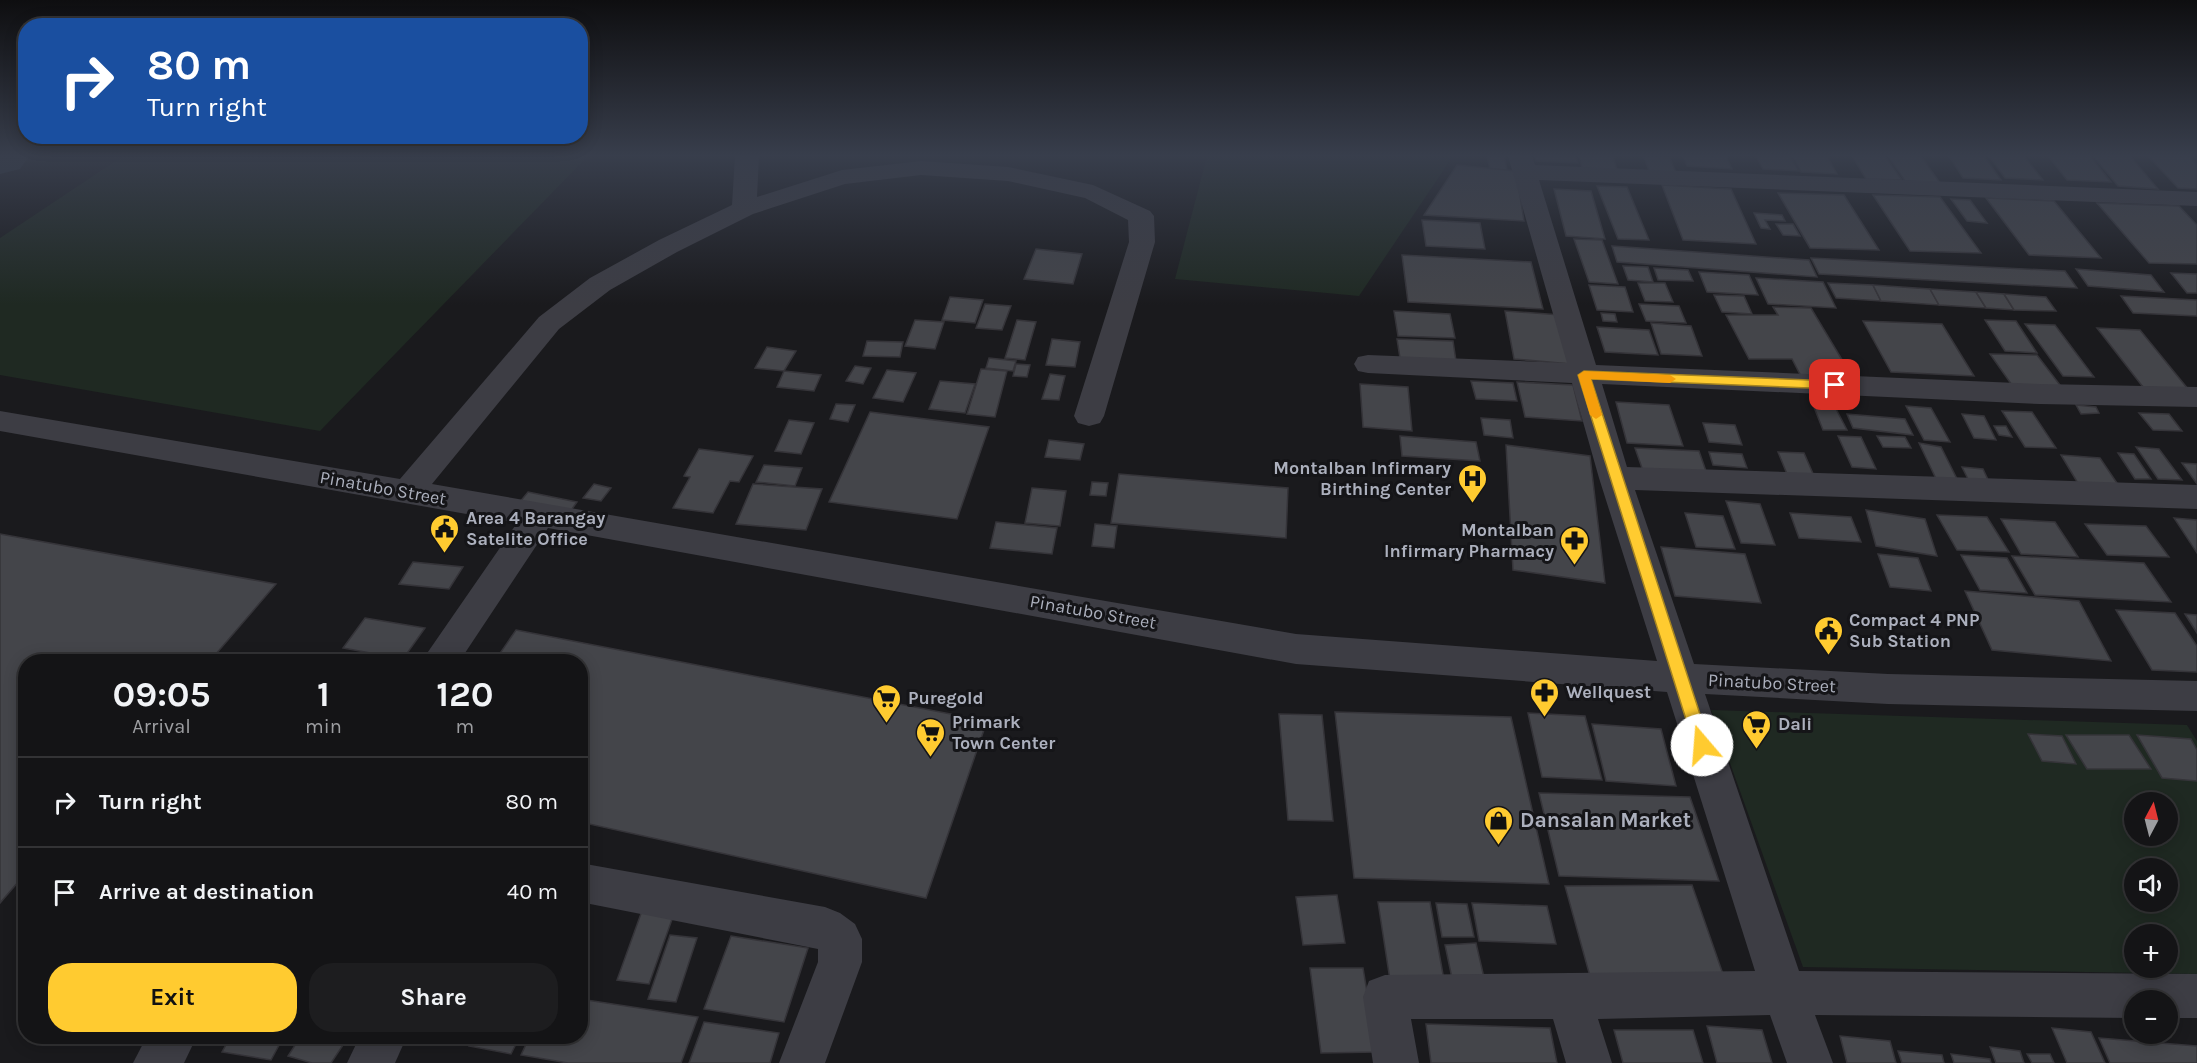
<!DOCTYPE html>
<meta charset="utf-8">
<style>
:root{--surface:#141416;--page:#1d1d1f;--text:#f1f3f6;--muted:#9d9ea1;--line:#333335;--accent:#ffcb30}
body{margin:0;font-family:Karla,sans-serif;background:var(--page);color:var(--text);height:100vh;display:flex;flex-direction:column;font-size:22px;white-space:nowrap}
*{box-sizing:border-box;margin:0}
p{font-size:20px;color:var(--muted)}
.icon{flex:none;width:33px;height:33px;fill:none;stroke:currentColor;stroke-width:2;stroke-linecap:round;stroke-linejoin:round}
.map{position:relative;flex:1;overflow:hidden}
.side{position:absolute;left:18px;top:654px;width:570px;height:390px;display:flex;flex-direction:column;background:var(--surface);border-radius:24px;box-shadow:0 3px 15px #0003,0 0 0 2px var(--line)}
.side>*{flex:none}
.banner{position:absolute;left:18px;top:18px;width:570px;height:126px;border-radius:24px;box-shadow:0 3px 15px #0003,0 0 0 2px var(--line);background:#1a4fa0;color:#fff;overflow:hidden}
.needle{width:39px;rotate:7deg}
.fabs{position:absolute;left:2124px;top:792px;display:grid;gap:12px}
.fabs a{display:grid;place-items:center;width:54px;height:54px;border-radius:50%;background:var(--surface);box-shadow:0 3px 15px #0003,0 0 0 2px var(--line);font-size:30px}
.pin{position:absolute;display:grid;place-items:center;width:51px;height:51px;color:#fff;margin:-26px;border-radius:12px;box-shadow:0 3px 9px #0006}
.me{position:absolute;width:66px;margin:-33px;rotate:342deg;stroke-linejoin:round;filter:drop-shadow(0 0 4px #0008)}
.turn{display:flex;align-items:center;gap:21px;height:126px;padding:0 30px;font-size:27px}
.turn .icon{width:78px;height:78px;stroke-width:2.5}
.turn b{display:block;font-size:42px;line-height:51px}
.eta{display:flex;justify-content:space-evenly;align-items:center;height:102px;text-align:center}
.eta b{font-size:36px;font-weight:700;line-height:42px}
.primary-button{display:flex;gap:12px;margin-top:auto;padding:12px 30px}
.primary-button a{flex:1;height:69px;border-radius:24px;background:var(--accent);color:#111;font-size:24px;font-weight:700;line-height:69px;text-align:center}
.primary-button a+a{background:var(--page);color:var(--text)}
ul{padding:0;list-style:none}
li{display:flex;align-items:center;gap:18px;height:90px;padding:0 30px;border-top:2px solid var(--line)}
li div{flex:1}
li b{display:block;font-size:22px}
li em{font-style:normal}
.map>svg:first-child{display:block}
.green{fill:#1f2922;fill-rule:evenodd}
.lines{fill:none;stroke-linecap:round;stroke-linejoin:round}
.river{fill:#2f3842;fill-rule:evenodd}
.building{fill:#44454a;stroke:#353439;stroke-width:1.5}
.minor{fill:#3d3d44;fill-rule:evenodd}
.route{fill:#ffcb30;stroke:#a6841f;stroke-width:1.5}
.slow{fill:#f59e0b}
.labels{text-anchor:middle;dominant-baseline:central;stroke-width:6;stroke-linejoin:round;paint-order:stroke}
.poi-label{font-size:18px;font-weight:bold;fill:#acb0bd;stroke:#151518;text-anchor:start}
.street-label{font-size:18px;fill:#acb0bd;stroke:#151518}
.near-poi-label{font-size:21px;font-weight:bold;fill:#acb0bd;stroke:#151518;text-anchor:start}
</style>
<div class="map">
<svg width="2197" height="1063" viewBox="0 0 2197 1063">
<rect width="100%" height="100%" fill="#1a1a1d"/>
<!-- green -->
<g class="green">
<path d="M123 156H588L320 431 0 375V238Z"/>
<path d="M1207 156H1453L1359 296 1175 279Z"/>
<path d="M1711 710 2187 725 2197 741V974L1803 967ZM2134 802H2168V836H2134ZM2134 868H2168V902H2134ZM2134 934H2168V968H2134Z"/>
</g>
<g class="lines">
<!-- river -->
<path class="river" d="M0 156H29L20 169 0 174Z"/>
</g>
<!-- building -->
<g class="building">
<path d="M1487 156H1504L1508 174 1490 170Z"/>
<path d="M1535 156H1576L1578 163 1536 161Z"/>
<path d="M1579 156H1613L1617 170 1582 168Z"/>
<path d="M1683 156H1726L1732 169 1687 166Z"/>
<path d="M1756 156H1790L1799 171 1763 169Z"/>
<path d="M1792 156H1827L1837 174 1801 172Z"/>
<path d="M1852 156H1885L1902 180 1866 179Z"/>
<path d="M1888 156H1921L1940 183 1905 181Z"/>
<path d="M1949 156H1984L2001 180 1963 178Z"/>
<path d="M1989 156H2024L2043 180 2005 178Z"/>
<path d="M2048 156H2090L2111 182 2067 180Z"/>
<path d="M2093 156H2130L2158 189 2118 186Z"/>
<path d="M2148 156H2189L2197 165V189L2178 188Z"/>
<path d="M1644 157 1670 158 1676 173 1649 171Z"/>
<path d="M1457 165 1516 171 1524 221 1424 215Z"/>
<path d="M1662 185 1731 189 1756 244 1683 240Z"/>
<path d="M1597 186 1627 187 1649 240 1618 239Z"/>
<path d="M1554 189 1591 191 1605 239 1566 236Z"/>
<path d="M1778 193 1844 195 1879 250 1810 248Z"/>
<path d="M1873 195 1940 197 1981 253 1910 251Z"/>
<path d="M1986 198 2054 201 2101 258 2029 255Z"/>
<path d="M1951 199 1970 200 1987 223 1967 221Z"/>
<path d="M2097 203 2179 206 2197 225V264L2149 263Z"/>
<path d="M1754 213 1782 215 1785 221 1765 220 1770 229 1761 228Z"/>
<path d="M1422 220 1480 223 1485 249 1426 246Z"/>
<path d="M1776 224H1793L1800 236 1783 235Z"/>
<path d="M1574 239 1602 240 1618 284 1589 282Z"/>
<path d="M1612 246 1809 260 1817 277 1617 262Z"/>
<path d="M1036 249 1082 254 1073 284 1024 279Z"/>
<path d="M1402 255 1531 262 1543 309 1408 302Z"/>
<path d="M1811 258 2065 271 2077 288 1819 274Z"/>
<path d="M1623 266 1648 267 1653 282 1628 280Z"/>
<path d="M1654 268 1688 270 1693 281 1658 280Z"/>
<path d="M2076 269 2151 275 2164 292 2088 286Z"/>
<path d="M1699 272 1749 275 1758 295 1707 292Z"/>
<path d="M2171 273 2197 274V293H2187Z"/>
<path d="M1756 278 1823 282 1836 308 1768 304Z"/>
<path d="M1638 283H1665L1673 302 1645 301Z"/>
<path d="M1828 283 1873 285 1881 301 1836 298Z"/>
<path d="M1589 285 1625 287 1633 312 1597 310Z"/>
<path d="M1873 285 1930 289 1939 305 1881 301Z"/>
<path d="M1930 289 1976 292 1986 308 1939 305Z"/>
<path d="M1976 292 2004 294 2014 310 1986 308Z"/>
<path d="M2004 294 2046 297 2056 311 2014 310Z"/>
<path d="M1714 295 1744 296 1752 314 1722 312Z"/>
<path d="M2121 296 2197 300V316L2133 313Z"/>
<path d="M950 297 983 300 975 323 942 320Z"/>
<path d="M985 304 1011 306 1002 330 976 328Z"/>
<path d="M1639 304 1679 306 1686 323 1646 321Z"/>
<path d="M1773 307 1811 308 1856 383 1804 382 1792 359H1749L1726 315H1778Z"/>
<path d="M1394 311 1450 314 1455 338 1398 336Z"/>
<path d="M1505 311 1561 315 1571 364 1514 359Z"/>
<path d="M1601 313 1615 314 1617 322 1603 321Z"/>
<path d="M915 320 944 322 935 349 905 346Z"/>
<path d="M1017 320 1036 322 1025 360 1005 358Z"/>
<path d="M1985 320 2016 321 2037 353 2005 351Z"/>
<path d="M1863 321 1942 324 1974 376 1891 372Z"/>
<path d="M1651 323 1691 326 1702 356 1661 354Z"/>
<path d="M2025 324 2055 325 2094 377 2063 376Z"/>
<path d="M1597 327 1649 330 1658 355 1605 352Z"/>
<path d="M2097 328 2140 330 2188 389 2143 387Z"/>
<path d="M1052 339 1080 342 1075 367 1046 365Z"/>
<path d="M1397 339 1453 341 1456 361 1400 358Z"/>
<path d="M867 341 903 342 900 357 863 356Z"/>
<path d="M767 347 796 351 784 371 755 368Z"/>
<path d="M1990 354 2037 355 2063 389 2014 388Z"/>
<path d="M989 358 1016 361 1013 371 986 368Z"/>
<path d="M1016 364 1030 365 1027 377 1013 376Z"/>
<path d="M855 366 871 368 863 384 846 381Z"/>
<path d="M981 369 1007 371 995 417 967 414Z"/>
<path d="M887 370 916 373 903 402 873 398Z"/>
<path d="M784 371 821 375 814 391 777 387Z"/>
<path d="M1050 374 1065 376 1059 400 1042 399Z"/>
<path d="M940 381 975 384 965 413 929 409Z"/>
<path d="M1471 381 1513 383 1517 401 1476 399Z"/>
<path d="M1517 382 1573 385 1582 421 1525 417Z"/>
<path d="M1360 384 1408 387 1412 431 1363 427Z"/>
<path d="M1616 402 1669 405 1683 446 1627 443Z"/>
<path d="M836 404 855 405 848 422 830 419Z"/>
<path d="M2076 405 2096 407 2099 413 2081 414Z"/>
<path d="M1906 406 1931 408 1950 442 1924 440Z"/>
<path d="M1814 407 1836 409 1847 430H1823Z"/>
<path d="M2002 411 2032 412 2056 448 2025 447Z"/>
<path d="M870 412 989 427 957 519 829 502Z"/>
<path d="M2139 413 2169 414 2182 431 2153 430Z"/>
<path d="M1847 414 1905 419 1913 435 1853 428Z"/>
<path d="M1962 414 1984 416 1996 440 1974 438Z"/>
<path d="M1481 418 1510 420 1513 438 1484 435Z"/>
<path d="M789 420 814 423 801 454 775 451Z"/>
<path d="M1703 423 1735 425 1742 445 1709 442Z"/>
<path d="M1994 426H2006L2012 437 1999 435Z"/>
<path d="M1400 436 1476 442 1480 461 1402 456Z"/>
<path d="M1838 436 1861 437 1876 469 1852 467Z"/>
<path d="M1877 436 1905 437 1911 448 1883 447Z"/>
<path d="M1049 440 1084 444 1080 460 1045 457Z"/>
<path d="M1919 443 1941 447 1961 487 1939 485Z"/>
<path d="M1506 445 1590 456 1605 583 1513 570Z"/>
<path d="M2136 447 2159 449 2182 480 2158 479Z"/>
<path d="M1635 448 1699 451 1707 474 1643 471Z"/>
<path d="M699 449 753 456 739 482 730 481 713 513 673 508 690 477 684 476Z"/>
<path d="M1709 452 1742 454 1747 468 1713 465Z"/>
<path d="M1778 452 1804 453 1814 476 1787 474Z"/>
<path d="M2118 453 2134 454 2151 479H2135Z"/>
<path d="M2061 455 2100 458 2123 492 2082 490Z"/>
<path d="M2182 463 2197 464V484Z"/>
<path d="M764 465 802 468 795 486 756 482Z"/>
<path d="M1962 467 1983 469 1990 484 1970 483Z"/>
<path d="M1119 474 1288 488 1286 538 1111 523Z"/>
<path d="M1092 482 1108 483 1106 496 1090 495Z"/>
<path d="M594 484 611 488 601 501 583 498Z"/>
<path d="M753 484 822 489 806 530 736 524Z"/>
<path d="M1032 488 1066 491 1060 526 1025 523Z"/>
<path d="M528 492 577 502 569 513 519 503Z"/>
<path d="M1726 501 1760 504 1775 545 1741 543Z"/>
<path d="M1866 510 1925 519 1937 556 1876 546Z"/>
<path d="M1685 513 1723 516 1735 549 1696 547Z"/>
<path d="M1790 513 1851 517 1861 542 1799 538Z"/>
<path d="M1937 515 1987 517 2009 552 1957 550Z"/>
<path d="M2174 518 2197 520V553Z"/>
<path d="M2001 519 2055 522 2078 557 2021 554Z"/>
<path d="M996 522 1057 528 1052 554 990 548Z"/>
<path d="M1095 524 1117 526 1114 548 1092 546Z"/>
<path d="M2085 524 2146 526 2169 557 2107 555Z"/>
<path d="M0 534 276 584 209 662H26V873L0 903Z"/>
<path d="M1661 547 1745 554 1761 603 1675 596Z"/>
<path d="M1878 554 1918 558 1931 591 1890 587Z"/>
<path d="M1961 555 2007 558 2027 593 1980 590Z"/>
<path d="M2012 556 2144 563 2171 602 2035 595Z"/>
<path d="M413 562 463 567 449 589 399 584Z"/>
<path d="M1965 591 2079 601 2111 661 1992 650Z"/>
<path d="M2116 610 2175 613 2197 646V672L2152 670Z"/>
<path d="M2185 614 2197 615V633Z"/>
<path d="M365 618 425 628 403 659 343 648Z"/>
<path d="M516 630 987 721 926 898 580 822V662H494Z"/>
<path d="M356 654 394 659 392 662H350Z"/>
<path d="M1335 712 1511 717 1549 884 1354 878Z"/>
<path d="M1528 713 1585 716 1602 780 1542 777Z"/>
<path d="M1279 714 1322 715 1333 821 1288 820Z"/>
<path d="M1592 724 1661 729 1676 786 1606 781Z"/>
<path d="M2028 734 2062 736 2076 764 2042 761Z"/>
<path d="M2066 735H2129L2151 769H2087Z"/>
<path d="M2137 735 2191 739 2197 750V781L2162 778Z"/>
<path d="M1539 793 1690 797 1719 881 1559 876Z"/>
<path d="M1692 885 1725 980H1591L1565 886Z"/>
<path d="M1337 895 1345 943 1303 945 1296 897Z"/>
<path d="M1378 902H1430L1444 980H1390Z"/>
<path d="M1436 903 1467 904 1474 937H1442Z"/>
<path d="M1472 903 1547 906 1556 944 1479 941Z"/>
<path d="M643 908 675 911 649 984 617 980Z"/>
<path d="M670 935 697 938 676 1002 648 999Z"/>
<path d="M731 936 808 948 784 1022 704 1009Z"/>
<path d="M1476 943 1485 982 1453 983 1445 945Z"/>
<path d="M1310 968H1363L1377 1052 1321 1053Z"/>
<path d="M580 999 698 1017 681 1063H568L521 1055 530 1036H580Z"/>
<path d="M704 1022 779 1033 770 1063H689Z"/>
<path d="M1426 1024 1550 1028 1557 1063H1431Z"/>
<path d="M1707 1026 1762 1030 1772 1063H1717Z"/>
<path d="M2052 1028 2091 1032 2105 1063H2067Z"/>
<path d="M1614 1030H1693L1703 1063H1623Z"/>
<path d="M231 1036H284L271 1060 222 1052Z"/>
<path d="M301 1036H349L331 1063H312L288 1056Z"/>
<path d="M474 1036H520L511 1054 469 1046Z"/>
<path d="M1840 1036 1890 1041 1896 1063H1847Z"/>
<path d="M2099 1038 2197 1046V1063H2110Z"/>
<path d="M1990 1047 2020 1051 2024 1063H1996Z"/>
<path d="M1898 1051 1942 1055 1944 1063H1902Z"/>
<path d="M1951 1054 1990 1059 1991 1063H1954Z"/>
<path d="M2027 1054H2050L2054 1063H2032Z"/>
</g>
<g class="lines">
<!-- minor -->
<g class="minor">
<path d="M735 156H759L757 197 842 170 921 161 1008 167 1093 185 1150 211 1154 216 1155 242 1104 416 1100 423 1089 426 1078 423 1074 416 1129 242 1128 220 1085 198 1008 181 921 175 845 184 753 214 677 252 610 290 559 329 432 484 1296 634 1657 661 1599 478 1572 383 1368 373 1358 371 1354 364 1358 357 1368 355 1567 363 1508 156H1532L1535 165 2197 192V206L1539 180 1596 365 2040 384 2197 387V407L2040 404 1602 384 1627 467 2197 485V509L1635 490 1694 664 1888 674 2197 681V711L1888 704 1705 694 1799 971 2197 974V1018H2168V1000H2134V1018L1815 1015 1833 1063H1787L1770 1015 1598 1019 1612 1063H1566L1553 1019H1411L1419 1063H1373L1363 997 1369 981 1385 975 1755 971 1667 692 1296 664 548 528 459 662H421L517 523 0 431V411L400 479 539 317 590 278 659 240 732 205Z"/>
<path d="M580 863 825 907 840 913 855 924 862 939V962L825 1063H779L818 962V949L580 902Z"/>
<path d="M147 1036H197L184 1063H133Z"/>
<path d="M360 1036H407L395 1063H347Z"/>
</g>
</g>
<!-- sky -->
<linearGradient id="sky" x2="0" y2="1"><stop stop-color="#0e0e10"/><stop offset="0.51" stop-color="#383e4c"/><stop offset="1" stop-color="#383e4c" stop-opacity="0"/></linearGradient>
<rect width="2197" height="305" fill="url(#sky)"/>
<!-- route -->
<path class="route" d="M1584 371 1835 381 1841 385 1835 389 1591 379 1710 745 1707 750 1702 752 1696 750 1694 745 1578 375Z"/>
<!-- slow -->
<path class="slow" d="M1584 371 1670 375 1676 379 1670 383 1591 379 1602 415 1596 419 1590 415 1578 375Z"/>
<!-- icons -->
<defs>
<symbol id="hospital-pin" viewBox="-11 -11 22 30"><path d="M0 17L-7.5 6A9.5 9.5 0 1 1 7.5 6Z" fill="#ffcb30" stroke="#151518"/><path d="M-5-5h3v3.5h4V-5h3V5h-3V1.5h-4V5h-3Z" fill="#111"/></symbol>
<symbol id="civic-pin" viewBox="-11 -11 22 30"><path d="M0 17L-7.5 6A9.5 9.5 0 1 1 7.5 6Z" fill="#ffcb30" stroke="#151518"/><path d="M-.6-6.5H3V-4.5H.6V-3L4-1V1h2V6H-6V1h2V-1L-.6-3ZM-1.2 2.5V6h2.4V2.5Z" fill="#111"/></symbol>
<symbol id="pharmacy-pin" viewBox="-11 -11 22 30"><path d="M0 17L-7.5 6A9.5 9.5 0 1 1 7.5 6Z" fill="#ffcb30" stroke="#151518"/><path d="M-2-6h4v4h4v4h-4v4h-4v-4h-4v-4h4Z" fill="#111"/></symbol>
<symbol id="supermarket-pin" viewBox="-11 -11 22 30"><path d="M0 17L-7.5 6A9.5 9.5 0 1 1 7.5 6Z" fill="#ffcb30" stroke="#151518"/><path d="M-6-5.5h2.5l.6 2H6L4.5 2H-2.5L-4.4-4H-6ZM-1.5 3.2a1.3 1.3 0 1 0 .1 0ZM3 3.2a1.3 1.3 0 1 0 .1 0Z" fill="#111"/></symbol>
<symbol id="shop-pin" viewBox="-11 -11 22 30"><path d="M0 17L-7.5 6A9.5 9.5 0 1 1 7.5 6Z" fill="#ffcb30" stroke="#151518"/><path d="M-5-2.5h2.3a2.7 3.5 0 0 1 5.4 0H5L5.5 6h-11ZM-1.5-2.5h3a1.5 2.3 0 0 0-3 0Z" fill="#111"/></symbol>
</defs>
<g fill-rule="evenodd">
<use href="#hospital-pin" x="1456" y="462" width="33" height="45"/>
<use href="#civic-pin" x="428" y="512" width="33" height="45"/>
<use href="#pharmacy-pin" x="1558" y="524" width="33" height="45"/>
<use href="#civic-pin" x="1812" y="614" width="33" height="45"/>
<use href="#pharmacy-pin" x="1528" y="676" width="33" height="45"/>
<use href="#supermarket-pin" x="870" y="682" width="33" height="45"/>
<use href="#supermarket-pin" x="1740" y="708" width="33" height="45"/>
<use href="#supermarket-pin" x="914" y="716" width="33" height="45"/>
<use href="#shop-pin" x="1482" y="804" width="33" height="45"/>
</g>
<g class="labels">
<!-- poi labels -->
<g class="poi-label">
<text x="1451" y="468" text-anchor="end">Montalban Infirmary<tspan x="1451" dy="21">Birthing Center</tspan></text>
<text x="466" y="518">Area 4 Barangay<tspan x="466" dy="21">Satelite Office</tspan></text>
<text x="1554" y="530" text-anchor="end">Montalban<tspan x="1554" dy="21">Infirmary Pharmacy</tspan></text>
<text x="1849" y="620">Compact 4 PNP<tspan x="1849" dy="21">Sub Station</tspan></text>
<text x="1566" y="692">Wellquest</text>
<text x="908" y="698">Puregold</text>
<text x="952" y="722">Primark<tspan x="952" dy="21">Town Center</tspan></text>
<text x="1778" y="724">Dali</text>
</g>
<!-- street labels -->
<g class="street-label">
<text transform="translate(383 488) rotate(10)">Pinatubo Street</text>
<text transform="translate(1093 612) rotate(10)">Pinatubo Street</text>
<text transform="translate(1772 683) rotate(3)">Pinatubo Street</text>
</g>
<!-- near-poi labels -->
<g class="near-poi-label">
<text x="1520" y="820">Dansalan Market</text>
</g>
</g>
</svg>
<div class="fabs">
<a><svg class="needle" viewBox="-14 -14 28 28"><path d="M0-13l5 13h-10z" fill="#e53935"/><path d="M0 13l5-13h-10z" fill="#9d9ea1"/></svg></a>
<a><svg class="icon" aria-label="sound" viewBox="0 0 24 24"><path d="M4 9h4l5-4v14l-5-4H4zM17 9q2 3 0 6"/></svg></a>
<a>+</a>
<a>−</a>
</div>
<div class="pin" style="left:1835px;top:385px;background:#d93025"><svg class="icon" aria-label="arrive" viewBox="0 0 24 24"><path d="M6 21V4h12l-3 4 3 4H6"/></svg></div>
<svg class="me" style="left:1702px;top:745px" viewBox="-20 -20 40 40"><circle r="19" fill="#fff"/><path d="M0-13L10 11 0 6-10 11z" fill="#ffcb30"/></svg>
<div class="banner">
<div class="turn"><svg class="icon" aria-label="right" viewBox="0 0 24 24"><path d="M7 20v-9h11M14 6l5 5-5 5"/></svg><div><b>80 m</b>Turn right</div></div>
</div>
<section class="side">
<div class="eta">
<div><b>09:05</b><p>Arrival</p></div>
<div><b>1</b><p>min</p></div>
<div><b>120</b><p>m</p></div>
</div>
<ul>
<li><svg class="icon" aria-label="right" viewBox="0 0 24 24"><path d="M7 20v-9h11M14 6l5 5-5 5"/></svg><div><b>Turn right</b></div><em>80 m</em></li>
<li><svg class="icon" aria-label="arrive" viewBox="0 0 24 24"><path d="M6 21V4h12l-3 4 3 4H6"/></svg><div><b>Arrive at destination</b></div><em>40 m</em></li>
</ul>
<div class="primary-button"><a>Exit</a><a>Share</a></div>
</section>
</div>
